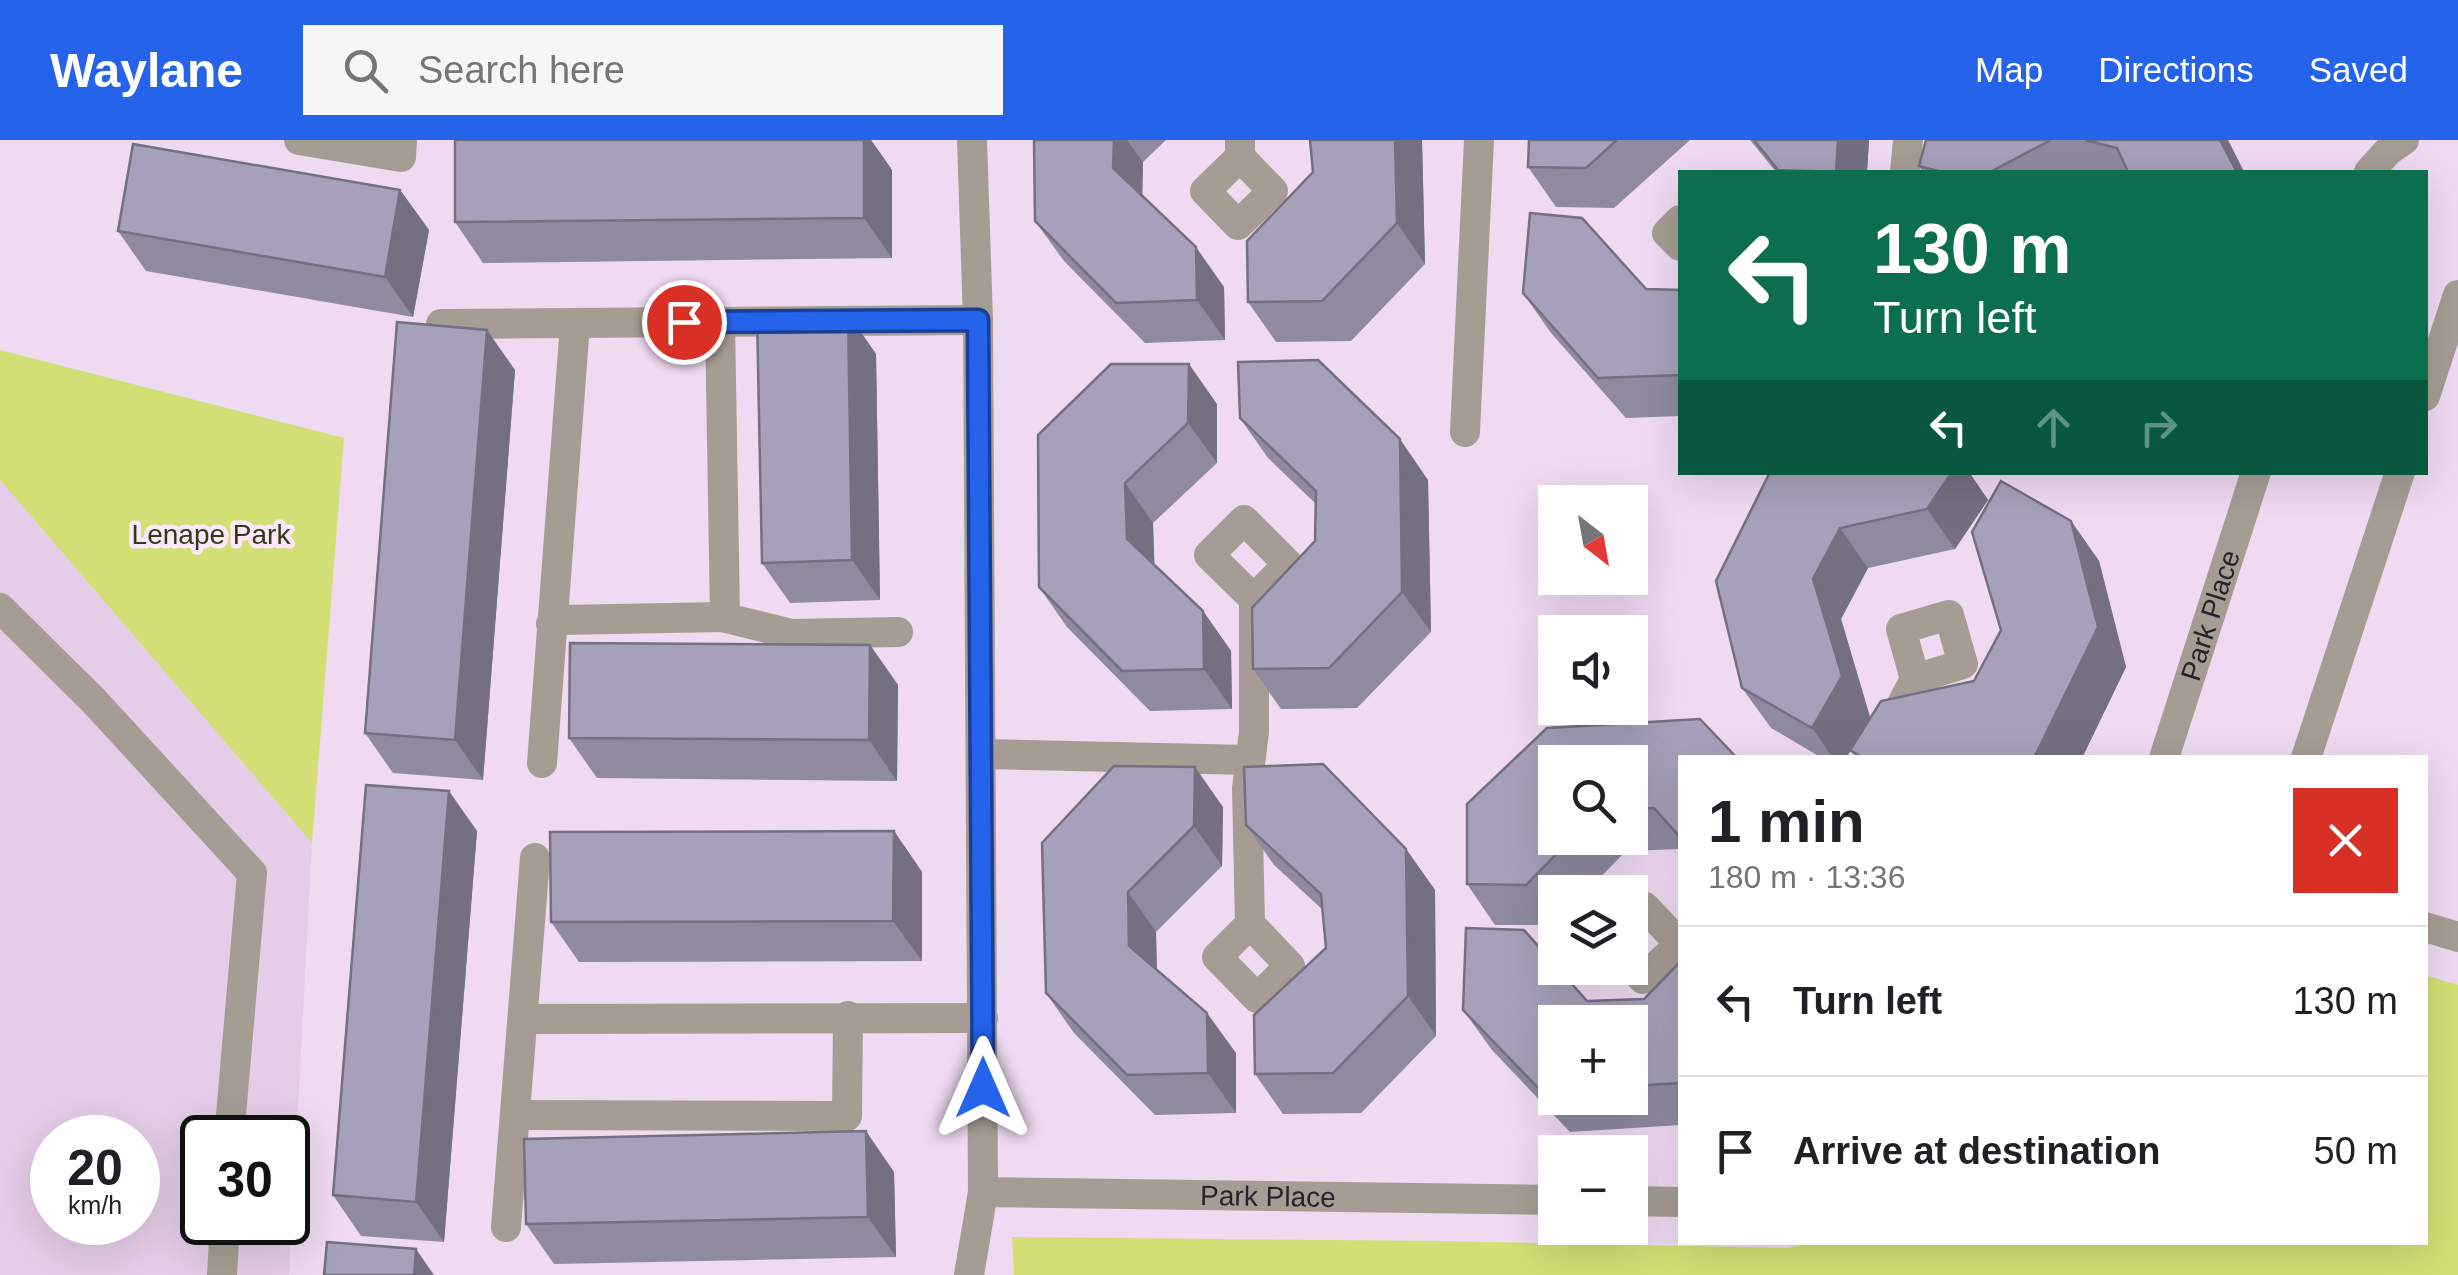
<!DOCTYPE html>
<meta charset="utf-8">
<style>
:root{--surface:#fff;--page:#f6f6f6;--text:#202124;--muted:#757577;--line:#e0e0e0;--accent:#2563eb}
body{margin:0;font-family:Arial,sans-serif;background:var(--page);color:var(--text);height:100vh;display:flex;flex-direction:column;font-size:38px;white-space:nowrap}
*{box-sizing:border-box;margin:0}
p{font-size:32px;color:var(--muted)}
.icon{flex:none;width:55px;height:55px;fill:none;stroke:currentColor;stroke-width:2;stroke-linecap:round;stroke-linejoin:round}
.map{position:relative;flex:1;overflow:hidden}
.details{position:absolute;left:1678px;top:615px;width:750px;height:490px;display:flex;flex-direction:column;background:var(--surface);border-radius:0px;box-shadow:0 10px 40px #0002}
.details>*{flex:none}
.banner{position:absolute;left:1678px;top:30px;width:750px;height:305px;border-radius:0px;box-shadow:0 10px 40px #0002;background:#0b6e4f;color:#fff;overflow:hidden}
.needle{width:65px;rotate:149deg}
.fabs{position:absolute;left:1538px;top:345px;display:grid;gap:20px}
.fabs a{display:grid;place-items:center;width:110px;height:110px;border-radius:0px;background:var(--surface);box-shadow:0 10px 40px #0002;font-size:50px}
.speed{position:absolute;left:30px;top:975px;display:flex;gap:20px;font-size:50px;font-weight:700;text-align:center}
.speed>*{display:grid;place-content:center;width:130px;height:130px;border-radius:50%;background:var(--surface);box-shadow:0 10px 40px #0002;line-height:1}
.speed small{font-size:25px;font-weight:400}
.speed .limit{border:5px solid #111;border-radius:15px;background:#fff;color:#111}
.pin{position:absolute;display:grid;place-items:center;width:85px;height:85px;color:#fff;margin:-42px;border:5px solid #fff;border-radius:50%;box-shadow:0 2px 10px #0007}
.me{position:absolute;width:110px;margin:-55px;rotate:0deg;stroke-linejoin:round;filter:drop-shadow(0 0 8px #0008)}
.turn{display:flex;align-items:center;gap:35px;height:210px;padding:0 30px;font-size:45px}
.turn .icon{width:130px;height:130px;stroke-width:2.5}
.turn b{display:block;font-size:70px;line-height:85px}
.lanes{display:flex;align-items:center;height:95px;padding:0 30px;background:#0003;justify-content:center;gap:50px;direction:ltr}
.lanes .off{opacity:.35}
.round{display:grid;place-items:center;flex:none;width:105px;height:105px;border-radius:0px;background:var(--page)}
.summary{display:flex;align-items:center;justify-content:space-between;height:170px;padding:0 30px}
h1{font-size:60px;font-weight:600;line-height:75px}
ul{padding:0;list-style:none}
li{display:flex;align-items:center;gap:30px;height:150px;padding:0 30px;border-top:2px solid var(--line)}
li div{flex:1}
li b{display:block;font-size:38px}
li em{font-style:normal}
header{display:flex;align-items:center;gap:60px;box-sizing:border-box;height:140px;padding:0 50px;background:var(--accent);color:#fff}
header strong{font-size:48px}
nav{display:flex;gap:55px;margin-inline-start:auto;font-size:35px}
.search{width:700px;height:90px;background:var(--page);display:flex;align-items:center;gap:25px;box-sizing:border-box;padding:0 35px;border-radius:0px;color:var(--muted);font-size:38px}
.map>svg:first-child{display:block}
.built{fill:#e5cce8;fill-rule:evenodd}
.green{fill:#d3de75}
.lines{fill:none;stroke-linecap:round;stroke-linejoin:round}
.minor{stroke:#a59d93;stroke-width:30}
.wall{fill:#8f8aa0;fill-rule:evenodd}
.shaded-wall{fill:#747082}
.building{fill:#a6a0ba;stroke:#747082;stroke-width:2.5}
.route-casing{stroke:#184099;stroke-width:25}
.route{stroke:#2563eb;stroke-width:18}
.labels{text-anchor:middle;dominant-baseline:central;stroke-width:9;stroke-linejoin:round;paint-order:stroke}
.park-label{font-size:28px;fill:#35390d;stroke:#fce7fe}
.street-label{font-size:28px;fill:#29222a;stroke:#fce7fe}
</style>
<header>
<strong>Waylane</strong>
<div class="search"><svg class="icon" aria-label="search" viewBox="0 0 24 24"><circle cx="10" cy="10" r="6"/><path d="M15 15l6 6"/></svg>Search here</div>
<nav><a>Map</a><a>Directions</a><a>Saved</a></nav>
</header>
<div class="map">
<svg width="2458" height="1135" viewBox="0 0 2458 1135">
<rect width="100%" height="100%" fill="#efdaf1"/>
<!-- built -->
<path class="built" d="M0 340 312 703 289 1135H0ZM52 998H138V1082H52ZM202 998H288V1082H202Z"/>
<!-- green -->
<g class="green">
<path d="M0 210 344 298 312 703 0 340Z"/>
<path d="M2425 835 2458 845V1135H1014L1012 1097 1441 1101 1788 1108 1816 1102H2425Z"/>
</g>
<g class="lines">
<!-- minor -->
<g class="minor">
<path d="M299 0 401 17 402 0"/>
<path d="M1240 17 1205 51 1238 85 1273 51 1240 17V0"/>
<path d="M1905 32 1908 0"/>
<path d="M2369 32 2388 11 2404 0"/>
<path d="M1680 80 1667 93 1680 106"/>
<path d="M720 182 725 477"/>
<path d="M441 184 978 180"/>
<path d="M2425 256 2458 155"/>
<path d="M1465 292 1479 0"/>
<path d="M0 468 94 561 252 733 229 998"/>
<path d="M551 484 561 480 722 477 792 494 898 492"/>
<path d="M981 614 1250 620"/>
<path d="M1874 618 1915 539 1901 489 1949 475 1963 524 1915 539"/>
<path id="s1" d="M2164 618 2256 332"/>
<path d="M2306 618 2400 332"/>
<path d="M542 623 575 184"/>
<path d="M1630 782 1645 767 1680 804"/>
<path d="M1250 784 1217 817 1257 858 1290 826 1250 784 1247 648 1254 592V459L1288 424 1244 380 1209 415 1254 459"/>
<path d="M2425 787 2458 797"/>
<path d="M1630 825 1643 839 1680 804"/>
<path d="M525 879 983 878"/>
<path d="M517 975 847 976 848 876"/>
<path id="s2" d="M983 1052 1555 1060"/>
<path d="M1630 1061 1680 1062"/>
<path d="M506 1087 535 718"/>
<path d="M222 1135 225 1082"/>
<path d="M969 1135 983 1052 978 180 972 0"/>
</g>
</g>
<!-- wall -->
<g class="wall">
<path d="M455 0H871L892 30V118L483 123 455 82Z"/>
<path d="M1034 0H1166L1143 22 1142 55 1224 147 1225 200 1145 203 1064 121 1035 81Z"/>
<path d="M1310 0H1422L1425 124 1351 201 1276 202 1248 162 1313 32Z"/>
<path d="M1529 0H1690L1614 68 1556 67 1528 27Z"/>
<path d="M1750 0H1869L1867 32H1776Z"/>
<path d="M1926 0H2228L2244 32H1923L1919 26Z"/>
<path d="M400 50 429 90 413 177 146 131 118 91Z"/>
<path d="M1646 149 1680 150V276L1626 278 1551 193 1523 153Z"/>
<path d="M848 174 876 214 880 460 790 463 762 423Z"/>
<path d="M515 230 483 640 393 633 365 593Z"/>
<path d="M1217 264V323L1153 383 1154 425 1203 471 1231 511 1232 569 1150 571 1067 487 1039 447 1038 295Z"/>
<path d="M1240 278 1428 340 1431 492 1357 568 1281 569 1253 529 1315 401 1316 364 1268 318Z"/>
<path d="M1770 332H1969L1988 360 1955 409 1868 428 1841 479 1870 577 1855 602 1974 541 2071 381 2099 421 2126 527 2082 618H1856L1851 610 1846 618H1822L1771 588 1742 548Z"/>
<path d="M870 505 898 545 897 641 597 638 569 598Z"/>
<path d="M1700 579 1737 618H1680V709L1626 711 1586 752H1555L1554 785H1495L1467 744V664L1547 588ZM1555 622H1630V698H1555Z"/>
<path d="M1114 626 1223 667 1222 726 1156 792 1157 830 1236 913V973L1155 975 1074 893 1046 853Z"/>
<path d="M1246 685 1406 709 1435 750 1436 896 1361 973 1283 974 1255 934 1326 808 1323 770 1274 725Z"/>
<path d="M477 691 444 1102 361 1096 333 1055Z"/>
<path d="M894 691 922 732V821L579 822 551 782Z"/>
<path d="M1680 822V985L1570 992 1492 910 1463 870 1587 861 1644 859ZM1555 882H1630V958H1555Z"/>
<path d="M894 1032 896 1117 554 1124 526 1084Z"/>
</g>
<!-- shaded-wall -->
<g class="shaded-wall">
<path d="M864 0H871L892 30V118L864 78Z"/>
<path d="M1114 0H1127L1143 22 1142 68 1113 28Z"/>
<path d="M1395 0H1422L1425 124 1397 83Z"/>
<path d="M1838 0H1869L1867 32H1836Z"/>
<path d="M2220 0H2228L2244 32H2237Z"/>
<path d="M400 50 429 90 413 177 385 137Z"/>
<path d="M1196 107 1224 147 1225 200 1197 160Z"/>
<path d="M848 174 876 214 880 460 852 420Z"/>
<path d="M487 190 515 230 483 640 455 600Z"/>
<path d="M1189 224 1217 264V323L1188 283Z"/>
<path d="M1400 299 1428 340 1431 492 1402 452Z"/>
<path d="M1952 332H1969L1988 360 1955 409 1927 369Z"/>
<path d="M1125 343 1153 383 1155 439 1127 399Z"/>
<path d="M2071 381 2099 421 2126 527 2082 618H2034Z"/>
<path d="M1840 388 1868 428 1841 479 1870 577 1846 618H1833L1812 588 1813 439Z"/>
<path d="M1203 471 1231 511 1232 569 1204 529Z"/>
<path d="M870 505 898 545 897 641 869 600Z"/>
<path d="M1195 627 1223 667 1222 726 1194 686Z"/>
<path d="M449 651 477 691 444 1102 416 1062Z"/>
<path d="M894 691 922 732V821L893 781Z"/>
<path d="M1406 709 1435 750 1436 896 1408 856Z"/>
<path d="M1128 752 1156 792 1157 846 1129 806Z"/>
<path d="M1207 873 1236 913V973L1208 933Z"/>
<path d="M866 991 894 1032 896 1117 868 1077Z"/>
<path d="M416 1109 434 1135H414Z"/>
</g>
<!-- building -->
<g class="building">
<path d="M455 0H864V78L455 82Z"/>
<path d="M1034 0H1114L1113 28 1196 107 1197 160 1116 163 1035 81Z"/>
<path d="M1310 0H1395L1397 83 1322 161 1248 162 1247 101 1313 32Z"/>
<path d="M1529 0H1617L1586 28 1528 27Z"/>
<path d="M1754 0H1838L1836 32 1778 30Z"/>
<path d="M1926 0H2051L1990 32H1942L1919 26Z"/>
<path d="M2085 0H2220L2237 32H2128L2117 8Z"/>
<path d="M133 4 400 50 385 137 118 91Z"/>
<path d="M1530 73 1582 78 1646 149 1680 150V235L1598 238 1523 153Z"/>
<path d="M848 174 852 420 762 423 757 176Z"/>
<path d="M397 182 487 190 455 600 365 593Z"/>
<path d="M1318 220 1400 299 1402 452 1329 528 1253 529 1252 468 1315 401 1316 351 1240 278 1238 222Z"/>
<path d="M1111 224H1189L1188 283 1125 343 1127 399 1203 471 1204 529 1122 531 1039 447 1038 295Z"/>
<path d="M1770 332H1952L1927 369 1840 388 1813 439 1842 536 1812 588 1742 548 1716 441Z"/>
<path d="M2001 341 2071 381 2098 487 2034 618H1863L1850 610 1881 561 1974 541 2001 490 1972 392Z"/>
<path d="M570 503 870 505 869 600 569 598Z"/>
<path d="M1700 579 1737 618H1680V697L1654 668 1630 669V622H1555V698H1572L1526 745 1467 744V664L1547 588Z"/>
<path d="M1323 624 1406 709 1408 856 1333 933 1255 934 1254 875 1326 808 1321 754 1246 685 1244 627Z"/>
<path d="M1114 626 1195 627 1194 686 1128 752 1129 806 1207 873 1208 933 1127 935 1046 853 1042 703Z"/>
<path d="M366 645 449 651 416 1062 333 1055Z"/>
<path d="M894 691 893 781 551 782 550 692Z"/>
<path d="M1466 788 1524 790 1587 861 1644 859 1680 822V943L1630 946V882H1555V951L1542 952 1463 870Z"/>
<path d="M866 991 868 1077 526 1084 524 999Z"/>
<path d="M327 1102 416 1109 414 1135H324Z"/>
</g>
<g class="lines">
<defs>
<path id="route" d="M684 182 978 180 983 948"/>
</defs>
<!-- route casing -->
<use href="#route" class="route-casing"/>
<!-- route -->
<use href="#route" class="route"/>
</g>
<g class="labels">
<!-- park labels -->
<g class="park-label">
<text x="211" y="394">Lenape Park</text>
</g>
<!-- street labels -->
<g class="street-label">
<text stroke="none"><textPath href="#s1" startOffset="150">Park Place</textPath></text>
<text stroke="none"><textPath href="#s2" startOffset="285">Park Place</textPath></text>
</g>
</g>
</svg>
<div class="fabs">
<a><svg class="needle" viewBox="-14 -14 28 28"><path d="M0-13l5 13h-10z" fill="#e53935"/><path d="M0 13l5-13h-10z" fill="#757577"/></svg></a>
<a><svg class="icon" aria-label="sound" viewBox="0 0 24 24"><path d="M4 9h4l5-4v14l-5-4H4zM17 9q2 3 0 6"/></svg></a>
<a><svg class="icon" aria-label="search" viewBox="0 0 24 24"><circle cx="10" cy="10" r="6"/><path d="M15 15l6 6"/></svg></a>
<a><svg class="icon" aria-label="layers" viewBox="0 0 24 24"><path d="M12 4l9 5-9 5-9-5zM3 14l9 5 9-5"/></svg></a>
<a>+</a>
<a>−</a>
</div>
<div class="speed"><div>20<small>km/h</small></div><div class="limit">30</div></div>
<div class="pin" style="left:684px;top:182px;background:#d93025"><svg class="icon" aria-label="arrive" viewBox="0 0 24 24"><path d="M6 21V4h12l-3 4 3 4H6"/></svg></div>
<svg class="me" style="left:983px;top:948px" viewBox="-20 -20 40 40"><path d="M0-17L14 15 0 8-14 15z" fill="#2563eb" stroke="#fff" stroke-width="4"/></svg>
<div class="banner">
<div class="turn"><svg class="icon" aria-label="left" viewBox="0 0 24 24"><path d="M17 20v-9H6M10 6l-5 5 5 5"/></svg><div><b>130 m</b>Turn left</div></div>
<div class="lanes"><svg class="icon" aria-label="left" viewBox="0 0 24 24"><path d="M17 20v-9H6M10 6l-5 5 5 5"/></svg><svg class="icon off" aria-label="ahead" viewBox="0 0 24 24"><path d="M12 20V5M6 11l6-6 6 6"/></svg><svg class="icon off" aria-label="right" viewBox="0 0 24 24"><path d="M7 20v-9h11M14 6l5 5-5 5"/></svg></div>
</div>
<section class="details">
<div class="summary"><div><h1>1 min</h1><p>180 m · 13:36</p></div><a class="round" style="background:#d93025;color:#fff"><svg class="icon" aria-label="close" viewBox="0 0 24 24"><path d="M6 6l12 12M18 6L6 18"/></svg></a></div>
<ul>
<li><svg class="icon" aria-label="left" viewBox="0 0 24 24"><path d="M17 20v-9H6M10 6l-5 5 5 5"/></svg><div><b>Turn left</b></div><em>130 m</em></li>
<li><svg class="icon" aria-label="arrive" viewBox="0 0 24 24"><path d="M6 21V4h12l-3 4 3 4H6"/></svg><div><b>Arrive at destination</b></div><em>50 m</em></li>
</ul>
</section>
</div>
